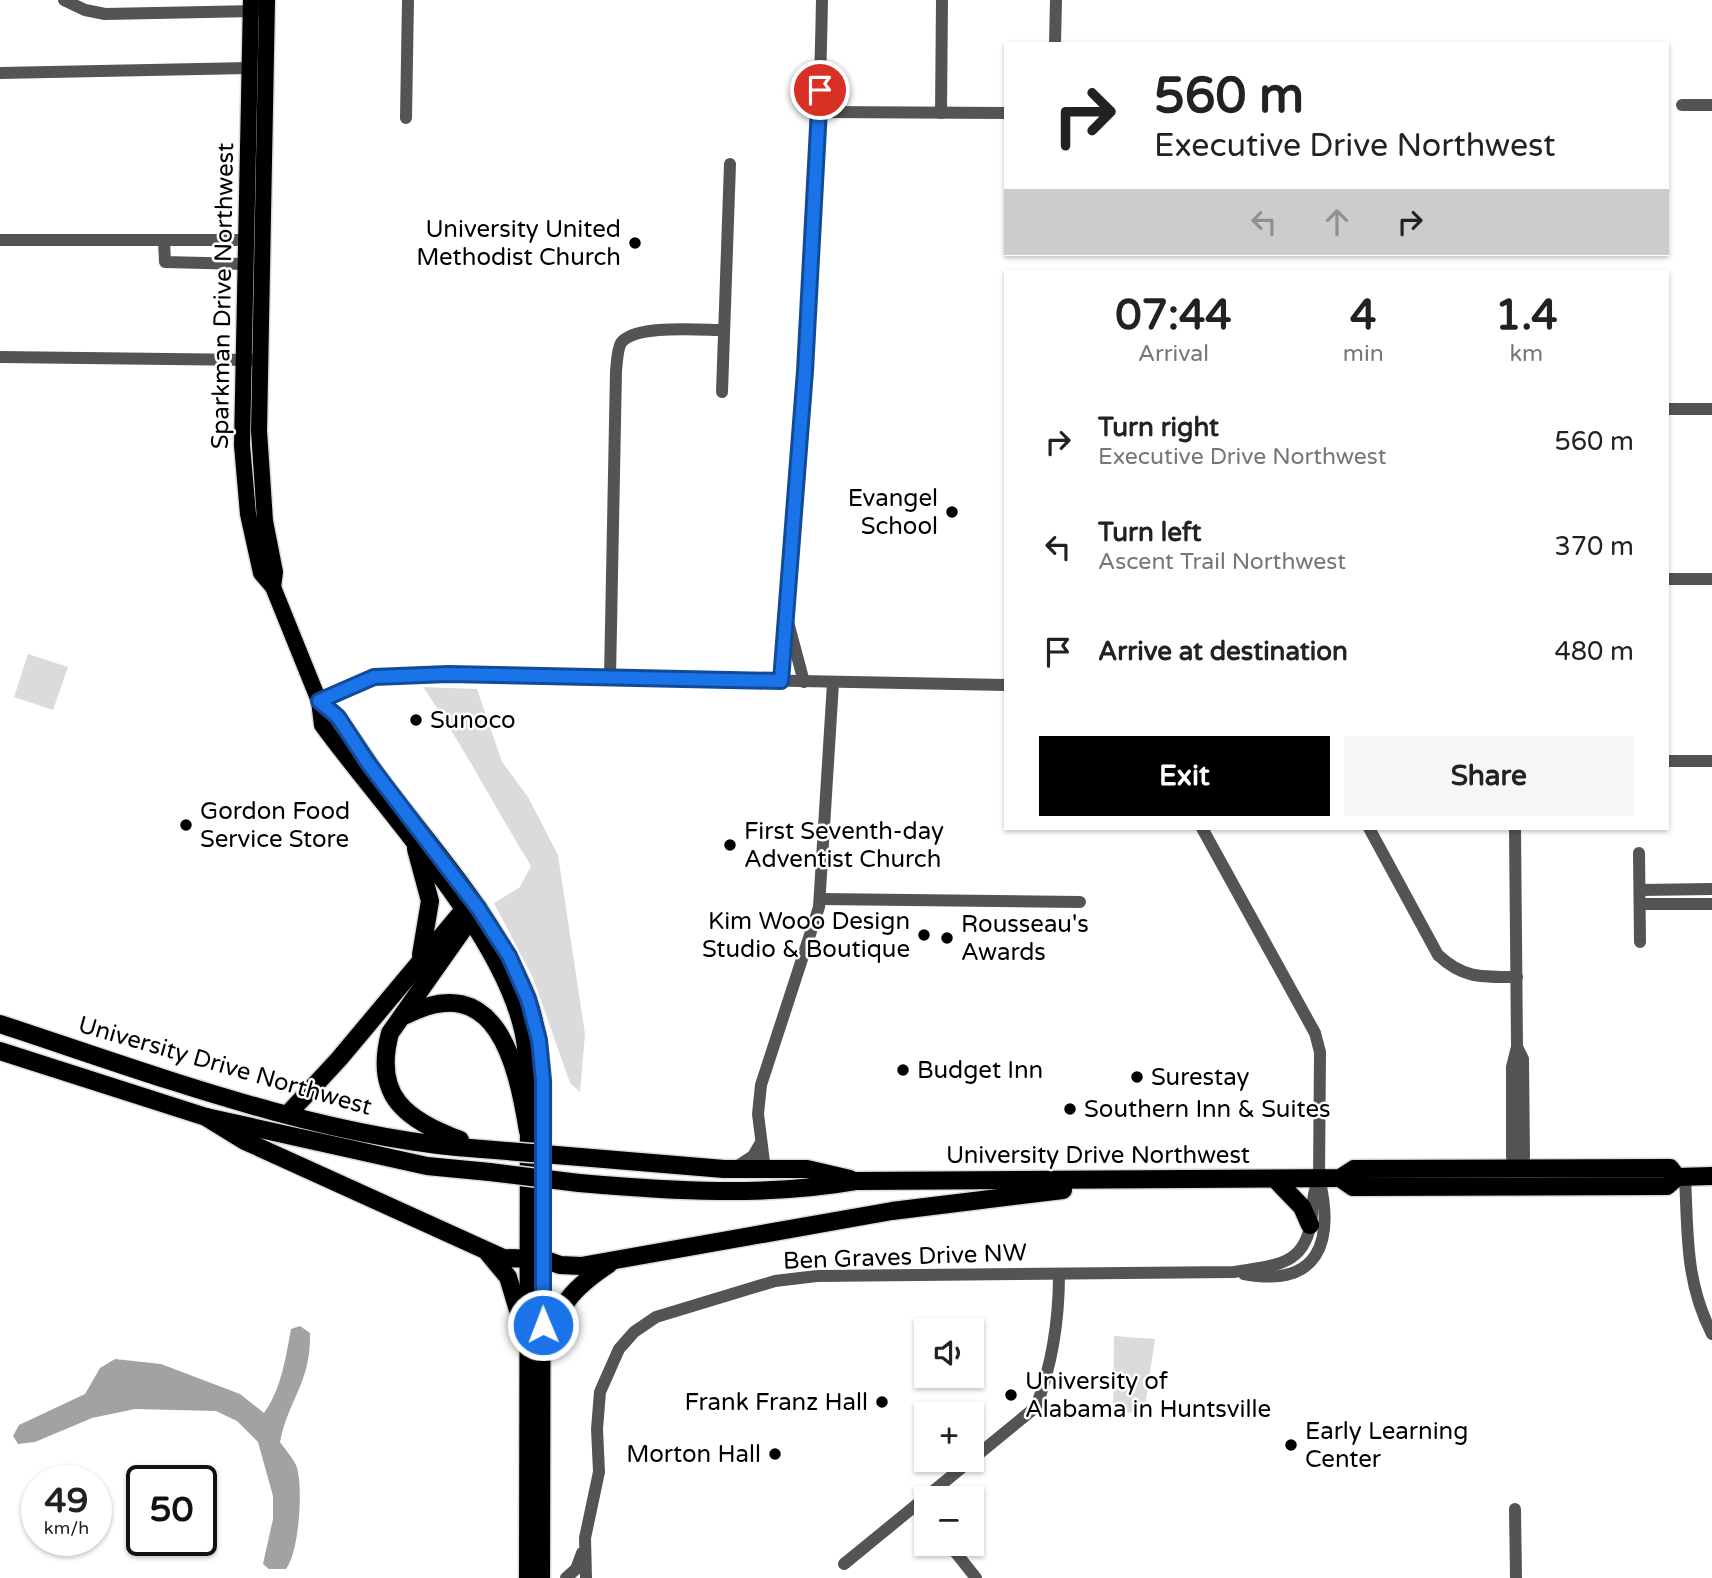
<!DOCTYPE html>
<meta charset="utf-8">
<style>
:root{--surface:#fff;--page:#f6f6f6;--text:#222;--muted:#767676;--accent:#000}
body{margin:0;font-family:"Varela Round",sans-serif;background:var(--page);color:var(--text);height:100vh;display:flex;flex-direction:column;font-size:26px;white-space:nowrap}
*{box-sizing:border-box;margin:0}
p{font-size:23px;color:var(--muted)}
.icon{flex:none;width:38px;height:38px;fill:none;stroke:currentColor;stroke-width:2;stroke-linecap:round;stroke-linejoin:round}
.map{position:relative;flex:1;overflow:hidden}
.panel{position:absolute;left:1004px;top:270px;width:665px;height:560px;display:flex;flex-direction:column;background:var(--surface);border-radius:0px;box-shadow:0 2px 5px #0004}
.panel>*{flex:none}
.hud{position:absolute;left:1004px;top:42px;width:665px;height:214px;border-radius:0px;box-shadow:0 2px 5px #0004;background:#fff;color:var(--text);overflow:hidden}
.buttons{position:absolute;left:914px;top:1318px;display:grid;gap:14px}
.buttons a{display:grid;place-items:center;width:70px;height:70px;border-radius:0px;background:var(--surface);box-shadow:0 2px 5px #0004;font-size:35px}
.speed{position:absolute;left:21px;top:1465px;display:flex;gap:14px;font-size:35px;font-weight:700;text-align:center}
.speed>*{display:grid;place-content:center;width:91px;height:91px;border-radius:50%;background:var(--surface);box-shadow:0 2px 5px #0004;line-height:1}
.speed small{font-size:18px;font-weight:400}
.speed .limit{border:4px solid #111;border-radius:10px;background:#fff;color:#111}
.pin{position:absolute;display:grid;place-items:center;width:60px;height:60px;color:#fff;margin:-30px;border:4px solid #fff;border-radius:50%;box-shadow:0 2px 7px #0007}
.me{position:absolute;width:77px;margin:-38px;rotate:359deg;stroke-linejoin:round;filter:drop-shadow(0 0 5px #0008)}
.turn{display:flex;align-items:center;gap:24px;height:147px;padding:0 35px;font-size:32px}
.turn .icon{width:91px;height:91px;stroke-width:2.5}
.turn b{display:block;font-size:49px;line-height:60px}
.lanes{display:flex;align-items:center;height:66px;padding:0 35px;background:#0003;justify-content:center;gap:35px;direction:ltr}
.lanes .off{opacity:.35}
.eta{display:flex;justify-content:space-evenly;align-items:center;height:119px;text-align:center}
.eta b{font-size:42px;font-weight:700;line-height:49px}
.button{display:flex;gap:14px;margin-top:auto;padding:14px 35px}
.button a{flex:1;height:80px;border-radius:0px;background:var(--accent);color:#fff;font-size:28px;font-weight:700;line-height:80px;text-align:center}
.button a+a{background:var(--page);color:var(--text)}
ul{padding:0;list-style:none}
li{display:flex;align-items:center;gap:21px;height:105px;padding:0 35px}
li div{flex:1}
li b{display:block;font-size:26px}
li em{font-style:normal}
.map>svg:first-child{display:block}
.green{fill:#dbdbdb}
.water{fill:#a2a2a2}
.lines{fill:none;stroke-linecap:round;stroke-linejoin:round}
.major-casing{stroke:#dbdbdb;stroke-width:19}
.highway-casing{stroke:#dbdbdb;stroke-width:21}
.minor{stroke:#545454;stroke-width:12}
.major{stroke:#000;stroke-width:16}
.highway{stroke:#000;stroke-width:18}
.highway-bridge-casing{stroke:#dbdbdb;stroke-width:21;stroke-linecap:butt}
.highway-bridge{stroke:#000;stroke-width:18}
.route-casing{stroke:#114b97;stroke-width:18}
.route{stroke:#1a73e8;stroke-width:12}
.poi-dot{fill:#000;stroke:#fff;stroke-width:2.5}
.labels{text-anchor:middle;dominant-baseline:central;stroke-width:5;stroke-linejoin:round;paint-order:stroke}
.poi-label{font-size:24px;fill:#000;stroke:#fff;text-anchor:start}
.street-label{font-size:24px;fill:#000;stroke:#fff}
</style>
<div class="map">
<svg width="1712" height="1578" viewBox="0 0 1712 1578">
<rect width="100%" height="100%" fill="#fff"/>
<!-- green -->
<g class="green">
<path d="M28 654 68 667 53 710 14 697Z"/>
<path d="M423 687 477 689 502 762 528 797 558 855 585 1034 580 1092 570 1083 533 978 494 903 520 887 531 866C494 806 463 745 423 687Z"/>
<path d="M1114 1336 1155 1339 1144 1413 1113 1412Z"/>
</g>
<!-- water -->
<path class="water" d="M300 1326 310 1333C311 1383 289 1398 280 1442 285 1449 292 1457 296 1465 304 1485 299 1553 286 1569H269L263 1564 273 1519V1496L258 1442 237 1421 216 1411 135 1409 92 1418 35 1442 18 1444 13 1436 19 1425 85 1394 100 1368 115 1359 161 1364 240 1394 264 1413C281 1390 286 1357 291 1329Z"/>
<g class="lines">
<defs>
<g id="major">
<path d="M251 0 242 445 248 514 261 573 273 587 319 701 322 725C383 809 499 930 522 1030 527 1051 527 1073 528 1094L527 1578"/>
<path d="M267 0 259 431 265 521 275 572 273 587"/>
<path d="M319 701C347 724 363 756 385 785 436 851 496 918 528 997 538 1023 540 1053 543 1081L542 1578"/>
</g>
<g id="highway">
<path d="M416 849 430 901 421 955"/>
<path d="M406 1015C497 969 517 1064 528 1131"/>
<path d="M0 1024C152 1074 323 1139 482 1149"/>
<path d="M0 1051 206 1117 427 1166 490 1172"/>
<path d="M288 1114 339 1059 462 912 478 908"/>
<path d="M206 1117 245 1141 503 1258 543 1259 560 1265 581 1266 892 1211 1063 1190"/>
<path d="M460 1140C406 1119 373 1097 390 1033L478 908"/>
<path d="M580 1157 724 1169H807L850 1179"/>
<path d="M1340 1178 1353 1187 1667 1186 1677 1177 1712 1176"/>
<path d="M1275 1179 1302 1207 1310 1225"/>
<path d="M579 1183C671 1191 766 1197 857 1181L1340 1178 1354 1169 1670 1168 1677 1177"/>
<path d="M488 1253 508 1277 528 1343"/>
<path d="M544 1350C561 1305 568 1291 609 1264"/>
</g>
</defs>
<!-- major casing -->
<use href="#major" class="major-casing"/>
<!-- highway casing -->
<use href="#highway" class="highway-casing"/>
<!-- minor -->
<g class="minor">
<path d="M64 0 85 10 105 14 260 11"/>
<path d="M1055 44 1056 0"/>
<path d="M0 73 249 68"/>
<path d="M1682 105H1712"/>
<path d="M820 112 1006 113"/>
<path d="M941 113 942 0"/>
<path d="M406 118 408 0"/>
<path d="M0 240H246"/>
<path d="M164 240 165 262 245 264"/>
<path d="M0 357 253 360"/>
<path d="M722 392 730 164"/>
<path d="M1668 409H1712"/>
<path d="M1668 579H1712"/>
<path d="M788 622 804 682"/>
<path d="M610 678 616 371C617 363 617 350 621 343 634 324 702 330 723 330"/>
<path d="M781 681C798 454 818 227 822 0"/>
<path d="M319 701 374 677 448 674 1006 685"/>
<path d="M1668 761H1712"/>
<path d="M1202 828 1315 1033 1320 1052 1319 1178C1335 1243 1318 1288 1244 1274"/>
<path d="M1369 828 1438 955C1464 979 1482 977 1517 977"/>
<path d="M1515 828 1517 1047 1512 1067V1157L1518 1162"/>
<path d="M1639 853 1640 942"/>
<path d="M1640 890 1712 889"/>
<path d="M820 899 1080 902"/>
<path d="M1640 904H1712"/>
<path d="M1517 1047 1523 1059 1524 1157 1518 1162V1167"/>
<path d="M733 1169 753 1156 760 1144"/>
<path d="M765 1170 758 1114 761 1085 819 907 833 683"/>
<path d="M1685 1177C1688 1235 1685 1281 1712 1334"/>
<path d="M1515 1509 1516 1578"/>
<path d="M949 1544 976 1578"/>
<path d="M844 1564 1036 1407C1052 1365 1059 1319 1059 1274"/>
<path d="M566 1578 576 1569 582 1553"/>
<path d="M586 1578 585 1538 599 1472 597 1429 600 1392 619 1349 634 1332 656 1317 775 1281 817 1276 1234 1272C1277 1265 1307 1266 1312 1215 1313 1201 1313 1192 1319 1178"/>
</g>
<!-- major -->
<use href="#major" class="major"/>
<!-- highway -->
<use href="#highway" class="highway"/>
<defs>
<g id="highway-bridge">
<path d="M482 1149 580 1157"/>
<path d="M490 1172 579 1183"/>
</g>
</defs>
<!-- highway-bridge casing -->
<use href="#highway-bridge" class="highway-bridge-casing"/>
<!-- highway-bridge -->
<use href="#highway-bridge" class="highway-bridge"/>
</g>
<g class="lines">
<defs>
<path id="route" d="M543 1325V1081L539 1040 528 999 509 956 478 908 368 763 338 717 319 701 374 677 448 674 781 681 805 371 820 90"/>
</defs>
<!-- route casing -->
<use href="#route" class="route-casing"/>
<!-- route -->
<use href="#route" class="route"/>
</g>
<!-- markers -->
<g class="poi-dot">
<circle cx="635" cy="243" r="7"/>
<circle cx="952" cy="512" r="7"/>
<circle cx="416" cy="720" r="7"/>
<circle cx="186" cy="825" r="7"/>
<circle cx="730" cy="845" r="7"/>
<circle cx="924" cy="935" r="7"/>
<circle cx="947" cy="938" r="7"/>
<circle cx="903" cy="1070" r="7"/>
<circle cx="1137" cy="1077" r="7"/>
<circle cx="1070" cy="1109" r="7"/>
<circle cx="1011" cy="1395" r="7"/>
<circle cx="882" cy="1402" r="7"/>
<circle cx="1291" cy="1445" r="7"/>
<circle cx="775" cy="1454" r="7"/>
</g>
<g class="labels">
<!-- poi labels -->
<g class="poi-label">
<text x="621" y="229" text-anchor="end">University United<tspan x="621" dy="28">Methodist Church</tspan></text>
<text x="938" y="498" text-anchor="end">Evangel<tspan x="938" dy="28">School</tspan></text>
<text x="430" y="720">Sunoco</text>
<text x="200" y="811">Gordon Food<tspan x="200" dy="28">Service Store</tspan></text>
<text x="744" y="831">First Seventh-day<tspan x="744" dy="28">Adventist Church</tspan></text>
<text x="910" y="921" text-anchor="end">Kim Wooo Design<tspan x="910" dy="28">Studio &amp; Boutique</tspan></text>
<text x="961" y="924">Rousseau's<tspan x="961" dy="28">Awards</tspan></text>
<text x="917" y="1070">Budget Inn</text>
<text x="1151" y="1077">Surestay</text>
<text x="1084" y="1109">Southern Inn &amp; Suites</text>
<text x="1025" y="1381">University of<tspan x="1025" dy="28">Alabama in Huntsville</tspan></text>
<text x="868" y="1402" text-anchor="end">Frank Franz Hall</text>
<text x="1305" y="1431">Early Learning<tspan x="1305" dy="28">Center</tspan></text>
<text x="761" y="1454" text-anchor="end">Morton Hall</text>
</g>
<!-- street labels -->
<g class="street-label">
<text transform="translate(223 296) rotate(-89)">Sparkman Drive Northwest</text>
<text transform="translate(225 1066) rotate(16)">University Drive Northwest</text>
<text x="1098" y="1155">University Drive Northwest</text>
<text transform="translate(905 1257) rotate(-2)">Ben Graves Drive NW</text>
</g>
</g>
</svg>
<div class="buttons">
<a><svg class="icon" aria-label="sound" viewBox="0 0 24 24"><path d="M4 9h4l5-4v14l-5-4H4zM17 9q2 3 0 6"/></svg></a>
<a>+</a>
<a>−</a>
</div>
<div class="speed"><div>49<small>km/h</small></div><div class="limit">50</div></div>
<div class="pin" style="left:820px;top:90px;background:#d93025"><svg class="icon" aria-label="arrive" viewBox="0 0 24 24"><path d="M6 21V4h12l-3 4 3 4H6"/></svg></div>
<svg class="me" style="left:543px;top:1325px" viewBox="-20 -20 40 40"><circle r="17" fill="#1a73e8" stroke="#fff" stroke-width="3"/><path d="M0-11L8 9 0 5-8 9z" fill="#fff"/></svg>
<div class="hud">
<div class="turn"><svg class="icon" aria-label="right" viewBox="0 0 24 24"><path d="M7 20v-9h11M14 6l5 5-5 5"/></svg><div><b>560 m</b>Executive Drive Northwest</div></div>
<div class="lanes"><svg class="icon off" aria-label="left" viewBox="0 0 24 24"><path d="M17 20v-9H6M10 6l-5 5 5 5"/></svg><svg class="icon off" aria-label="ahead" viewBox="0 0 24 24"><path d="M12 20V5M6 11l6-6 6 6"/></svg><svg class="icon" aria-label="right" viewBox="0 0 24 24"><path d="M7 20v-9h11M14 6l5 5-5 5"/></svg></div>
</div>
<section class="panel">
<div class="eta">
<div><b>07:44</b><p>Arrival</p></div>
<div><b>4</b><p>min</p></div>
<div><b>1.4</b><p>km</p></div>
</div>
<ul>
<li><svg class="icon" aria-label="right" viewBox="0 0 24 24"><path d="M7 20v-9h11M14 6l5 5-5 5"/></svg><div><b>Turn right</b><p>Executive Drive Northwest</p></div><em>560 m</em></li>
<li><svg class="icon" aria-label="left" viewBox="0 0 24 24"><path d="M17 20v-9H6M10 6l-5 5 5 5"/></svg><div><b>Turn left</b><p>Ascent Trail Northwest</p></div><em>370 m</em></li>
<li><svg class="icon" aria-label="arrive" viewBox="0 0 24 24"><path d="M6 21V4h12l-3 4 3 4H6"/></svg><div><b>Arrive at destination</b></div><em>480 m</em></li>
</ul>
<div class="button"><a>Exit</a><a>Share</a></div>
</section>
</div>
